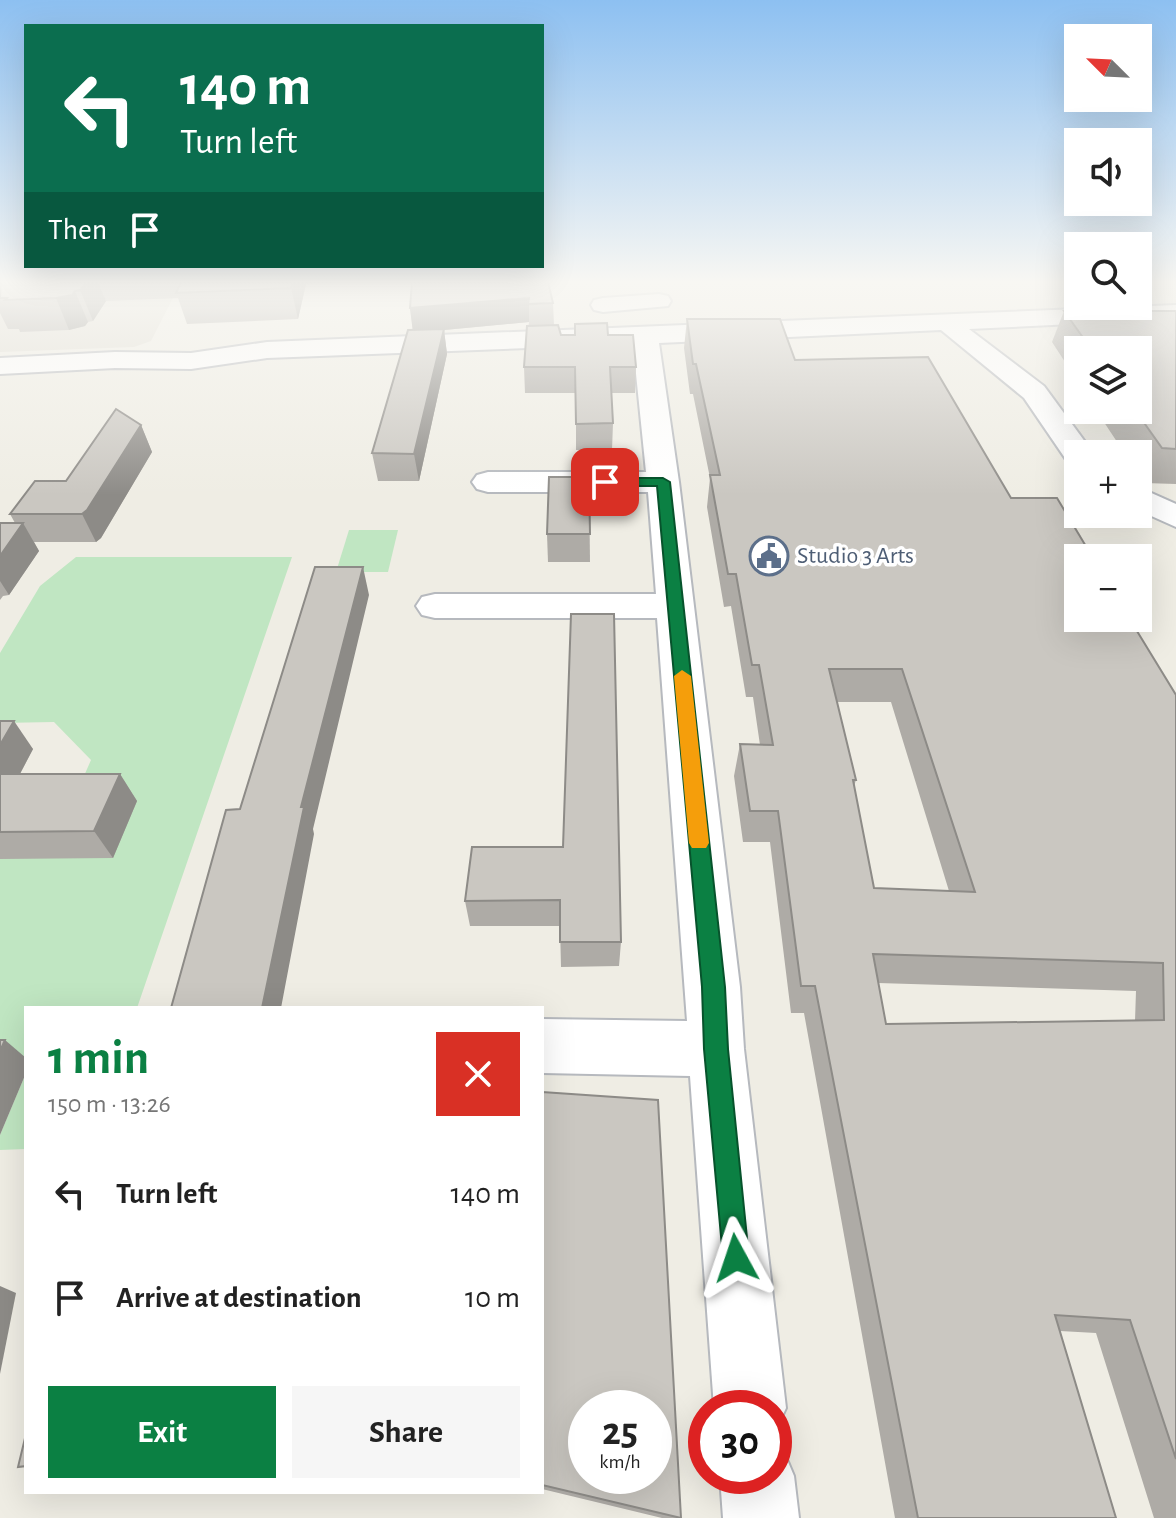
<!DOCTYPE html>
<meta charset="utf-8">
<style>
:root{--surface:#fff;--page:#f6f6f6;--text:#222;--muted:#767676;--accent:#0b8043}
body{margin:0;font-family:"Alegreya Sans",sans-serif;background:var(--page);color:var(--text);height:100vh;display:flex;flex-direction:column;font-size:30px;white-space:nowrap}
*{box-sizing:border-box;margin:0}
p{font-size:26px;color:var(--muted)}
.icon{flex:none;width:44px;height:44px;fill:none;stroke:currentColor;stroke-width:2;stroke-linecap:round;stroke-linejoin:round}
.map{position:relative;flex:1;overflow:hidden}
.sheet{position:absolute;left:24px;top:1006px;width:520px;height:488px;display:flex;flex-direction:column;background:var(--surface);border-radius:0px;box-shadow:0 8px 32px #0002}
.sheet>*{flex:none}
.hud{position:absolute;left:24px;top:24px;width:520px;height:244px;border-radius:0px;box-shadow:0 8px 32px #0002;background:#0b6e4f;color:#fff;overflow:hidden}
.needle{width:52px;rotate:294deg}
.controls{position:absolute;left:1064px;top:24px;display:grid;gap:16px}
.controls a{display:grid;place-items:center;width:88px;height:88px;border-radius:0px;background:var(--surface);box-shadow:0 8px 32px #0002;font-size:40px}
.speed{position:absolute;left:568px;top:1390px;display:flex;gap:16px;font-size:40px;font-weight:700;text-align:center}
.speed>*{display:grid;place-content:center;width:104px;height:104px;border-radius:50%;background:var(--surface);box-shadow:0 8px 32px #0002;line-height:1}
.speed small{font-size:20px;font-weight:400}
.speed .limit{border:12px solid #d22;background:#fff;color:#111}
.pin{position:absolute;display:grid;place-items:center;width:68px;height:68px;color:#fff;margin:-34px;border-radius:16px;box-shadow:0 4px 12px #0006}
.me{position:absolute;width:88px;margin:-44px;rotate:355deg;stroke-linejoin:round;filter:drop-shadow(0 0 6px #0008)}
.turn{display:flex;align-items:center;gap:28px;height:168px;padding:0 24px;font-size:36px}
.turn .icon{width:104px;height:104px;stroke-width:2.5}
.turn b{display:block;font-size:56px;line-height:68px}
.then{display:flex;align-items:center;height:76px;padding:0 24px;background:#0003;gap:16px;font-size:30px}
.round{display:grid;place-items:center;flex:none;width:84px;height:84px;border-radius:0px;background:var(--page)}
.summary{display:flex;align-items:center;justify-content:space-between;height:136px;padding:0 24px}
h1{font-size:48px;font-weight:700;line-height:60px;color:var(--accent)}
.primary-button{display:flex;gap:16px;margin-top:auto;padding:16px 24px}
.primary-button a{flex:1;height:92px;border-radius:0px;background:var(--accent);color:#fff;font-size:32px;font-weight:700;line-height:92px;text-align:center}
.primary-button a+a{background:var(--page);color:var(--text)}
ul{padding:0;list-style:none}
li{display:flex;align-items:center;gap:24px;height:104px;padding:0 24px}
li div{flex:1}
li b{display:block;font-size:30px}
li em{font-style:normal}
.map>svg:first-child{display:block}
.education{fill:#dfdcd2}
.green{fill:#c0e6c2}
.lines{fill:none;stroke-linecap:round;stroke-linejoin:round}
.minor-casing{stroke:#b6b9be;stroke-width:4}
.minor{fill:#fff;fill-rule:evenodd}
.wall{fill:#aeaba6;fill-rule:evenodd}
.shaded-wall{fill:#8d8b87}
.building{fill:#cac7c1;stroke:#8d8b87;stroke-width:2;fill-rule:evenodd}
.route{fill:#0b8043;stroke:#07532c;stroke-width:2}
.slow{fill:#f59e0b}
.labels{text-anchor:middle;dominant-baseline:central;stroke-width:7;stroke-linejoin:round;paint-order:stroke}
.service-label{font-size:24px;fill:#4e5e75;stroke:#fff;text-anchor:start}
</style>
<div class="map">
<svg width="1176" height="1518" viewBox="0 0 1176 1518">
<rect width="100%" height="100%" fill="#efede4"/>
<!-- education -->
<path class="education" d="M0 282H181L151 341 134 347 0 352Z"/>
<!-- green -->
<g class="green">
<path d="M349 530H398L388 572H336Z"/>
<path d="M76 557H292L137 1008H26V1062H0V859L73 801 91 760 54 722 0 723V653L40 586Z"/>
<path d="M26 1073V1149L0 1150V1135Z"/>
</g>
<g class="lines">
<defs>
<g id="minor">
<path d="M659 294 668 296 671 301 668 306 603 312 594 310 591 305 594 300 603 298Z"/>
<path d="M1176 305V319L969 329 1044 386 1094 454H1078V463L1067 461 1024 398 941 330 659 343 679 482 740 987 744 1049 786 1408 774 1434V1408H714L690 1076 542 1073V1019L687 1021 657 618H435L422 615 416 606 422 597 435 594H656L648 492H488L477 489 472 482 477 475 488 472H646L633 344 267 358 191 369 115 368 0 374V358L115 352 191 353 267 342Z"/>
<path d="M1138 487 1176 504V527L1138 510Z"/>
<path d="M774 1446 783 1450 794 1476 799 1518H723L720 1476H774Z"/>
</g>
</defs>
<!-- minor casing -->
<use href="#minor" class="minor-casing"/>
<!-- minor -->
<use href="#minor" class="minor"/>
</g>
<!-- wall -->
<g class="wall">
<path d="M0 282H337L306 284 298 319 187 324 178 298 106 301 93 321 88 322 85 326 69 330 20 332 19 329H8L0 313Z"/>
<path d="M553 303 554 325 561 335H608L636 367 635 393H611L613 423 612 450H576V393H525L524 367 529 322 444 330 447 354 419 481H378L372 453 413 330 410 308Z"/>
<path d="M1064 311H1176V484L1144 483 1138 473V454H1125L1096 410H1138V350H1078V382L1052 342Z"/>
<path d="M687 319 795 360 1011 498 1176 695V1518H1154L1096 1333 1060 1331 1116 1518H895L804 1013H791L770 842H743L734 776 740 744 760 745 753 697H746L731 606 724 607 707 507 710 478 693 394H690L684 348ZM837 702H891L949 891 874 888 854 786 856 780ZM878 983 1136 991 1135 1021 886 1024Z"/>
<path d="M141 425 152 452 101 538 96 542H34L39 551 9 595 3 596 0 600V523H15L10 514 66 481Z"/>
<path d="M589 477 590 562H548L547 534Z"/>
<path d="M0 721 33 749 20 774H120L137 801 113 858 0 859Z"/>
<path d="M563 847 621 942 619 966 561 967 560 926H470L465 901Z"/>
<path d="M542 1092 681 1518H662L542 1489Z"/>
</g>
<!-- shaded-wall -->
<g class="shaded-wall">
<path d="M86 282H98L106 301 93 321 80 290Z"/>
<path d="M292 282H306V284L298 319 291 288Z"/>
<path d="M75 291 88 322 85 326 69 330 56 298Z"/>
<path d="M529 298V322L444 330 447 354 419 481 414 454 413 333 410 308Z"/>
<path d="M141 425 152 452 101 538 96 542 82 514Z"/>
<path d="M23 523 39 551 9 595 0 581V556Z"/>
<path d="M363 567 369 595 313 829 314 834 281 1008H262L301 807Z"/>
<path d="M14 721 33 749 5 802 0 795V745Z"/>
<path d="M120 774 137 801 113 858 94 831Z"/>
<path d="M5 1040 26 1058V1073L0 1135V1051Z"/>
<path d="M0 1286 16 1293 0 1374Z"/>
</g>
<!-- building -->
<g class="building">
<path d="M1 282H86L80 290 75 291 72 295 56 298 5 300 7 298H0Z"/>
<path d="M181 282H292L291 288 176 293Z"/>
<path d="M412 282H548L553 303 528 304 529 298 410 308Z"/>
<path d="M1064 311H1176V449L1162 448 1135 410H1138V350H1092Z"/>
<path d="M687 319H780L795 360 928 357 1011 498H1057L1093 558H1078V618H1129L1176 695V1459L1130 1320 1055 1315 1116 1518H918L815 986H801L778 811H750L740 744 773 745 759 665H752L736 574H728L710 475H720L696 364H693ZM829 669H902L975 892 874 888 853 780H856ZM873 954 1163 963 1164 1020 886 1024Z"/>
<path d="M607 323 608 335H633L636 367H610L613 423 576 424 575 367H524L527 326 558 325 561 335H575V324Z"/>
<path d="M444 329 414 454 372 453 408 330Z"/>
<path d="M116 409 141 425 87 510 82 514H10L35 481H66Z"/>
<path d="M549 477H589L590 534H547Z"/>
<path d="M0 523H23L0 556Z"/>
<path d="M315 567H363L301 807H304L262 1008H171L226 810 240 809Z"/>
<path d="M571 614H614L621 942H560V900L465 901 472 847H563Z"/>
<path d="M0 721H14L0 745Z"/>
<path d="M0 774H120L94 831 0 832Z"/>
<path d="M0 1040H5L0 1051Z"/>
<path d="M542 1092 658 1100 681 1518 542 1485ZM586 1408H654V1476H586Z"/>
<path d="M26 1434V1466L18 1467Z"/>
</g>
<!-- sky -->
<linearGradient id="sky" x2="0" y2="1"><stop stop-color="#8dc0f1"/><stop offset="0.57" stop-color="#f8f7f3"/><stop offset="1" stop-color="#f8f7f3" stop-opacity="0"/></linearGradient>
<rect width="1176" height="495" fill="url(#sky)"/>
<!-- route -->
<path class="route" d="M663 478 670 482 725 987 728 1049 749 1258 746 1268 736 1272 726 1268 723 1258 704 1049 702 987 657 486H605L598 482 605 478Z"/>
<!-- slow -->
<path class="slow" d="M682 670 691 676 709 843 706 848H692L689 843 674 676Z"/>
<!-- icons -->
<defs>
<symbol id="civic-ring" viewBox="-11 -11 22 22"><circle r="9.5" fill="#fff" stroke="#5c6f8a" stroke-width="1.5"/><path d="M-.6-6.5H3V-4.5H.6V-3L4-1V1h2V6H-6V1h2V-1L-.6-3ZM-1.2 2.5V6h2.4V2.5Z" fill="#5c6f8a"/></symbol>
</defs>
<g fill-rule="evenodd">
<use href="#civic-ring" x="747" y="534" width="44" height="44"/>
</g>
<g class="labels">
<!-- service labels -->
<g class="service-label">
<text x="797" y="556">Studio 3 Arts</text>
</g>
</g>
</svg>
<div class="controls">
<a><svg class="needle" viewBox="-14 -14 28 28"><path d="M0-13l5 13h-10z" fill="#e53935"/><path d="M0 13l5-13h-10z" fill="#767676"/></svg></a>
<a><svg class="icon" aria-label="sound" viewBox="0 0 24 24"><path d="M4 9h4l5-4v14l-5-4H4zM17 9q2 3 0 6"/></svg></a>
<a><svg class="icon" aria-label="search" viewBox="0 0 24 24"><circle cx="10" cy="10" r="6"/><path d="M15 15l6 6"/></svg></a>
<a><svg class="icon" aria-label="layers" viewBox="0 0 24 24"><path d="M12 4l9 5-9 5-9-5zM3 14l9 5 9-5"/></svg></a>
<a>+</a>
<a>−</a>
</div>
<div class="speed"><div>25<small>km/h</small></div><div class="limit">30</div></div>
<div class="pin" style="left:605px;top:482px;background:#d93025"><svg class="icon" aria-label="arrive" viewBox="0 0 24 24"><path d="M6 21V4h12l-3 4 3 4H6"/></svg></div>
<svg class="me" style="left:736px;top:1258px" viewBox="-20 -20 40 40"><path d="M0-17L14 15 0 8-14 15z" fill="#0b8043" stroke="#fff" stroke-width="4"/></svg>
<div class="hud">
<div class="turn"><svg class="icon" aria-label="left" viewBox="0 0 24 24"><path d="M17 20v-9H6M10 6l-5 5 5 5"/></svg><div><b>140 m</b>Turn left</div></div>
<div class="then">Then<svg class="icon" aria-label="arrive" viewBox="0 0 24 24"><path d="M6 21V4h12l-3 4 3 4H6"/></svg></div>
</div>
<section class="sheet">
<div class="summary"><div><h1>1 min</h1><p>150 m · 13:26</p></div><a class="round" style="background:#d93025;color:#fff"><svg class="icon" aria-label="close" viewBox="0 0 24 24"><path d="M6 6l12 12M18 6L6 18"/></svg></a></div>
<ul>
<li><svg class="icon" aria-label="left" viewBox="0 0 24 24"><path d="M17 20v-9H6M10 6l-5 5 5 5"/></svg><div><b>Turn left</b></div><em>140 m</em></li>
<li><svg class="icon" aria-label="arrive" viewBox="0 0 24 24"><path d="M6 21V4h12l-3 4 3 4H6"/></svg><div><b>Arrive at destination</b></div><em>10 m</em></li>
</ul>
<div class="primary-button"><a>Exit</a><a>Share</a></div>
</section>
</div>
